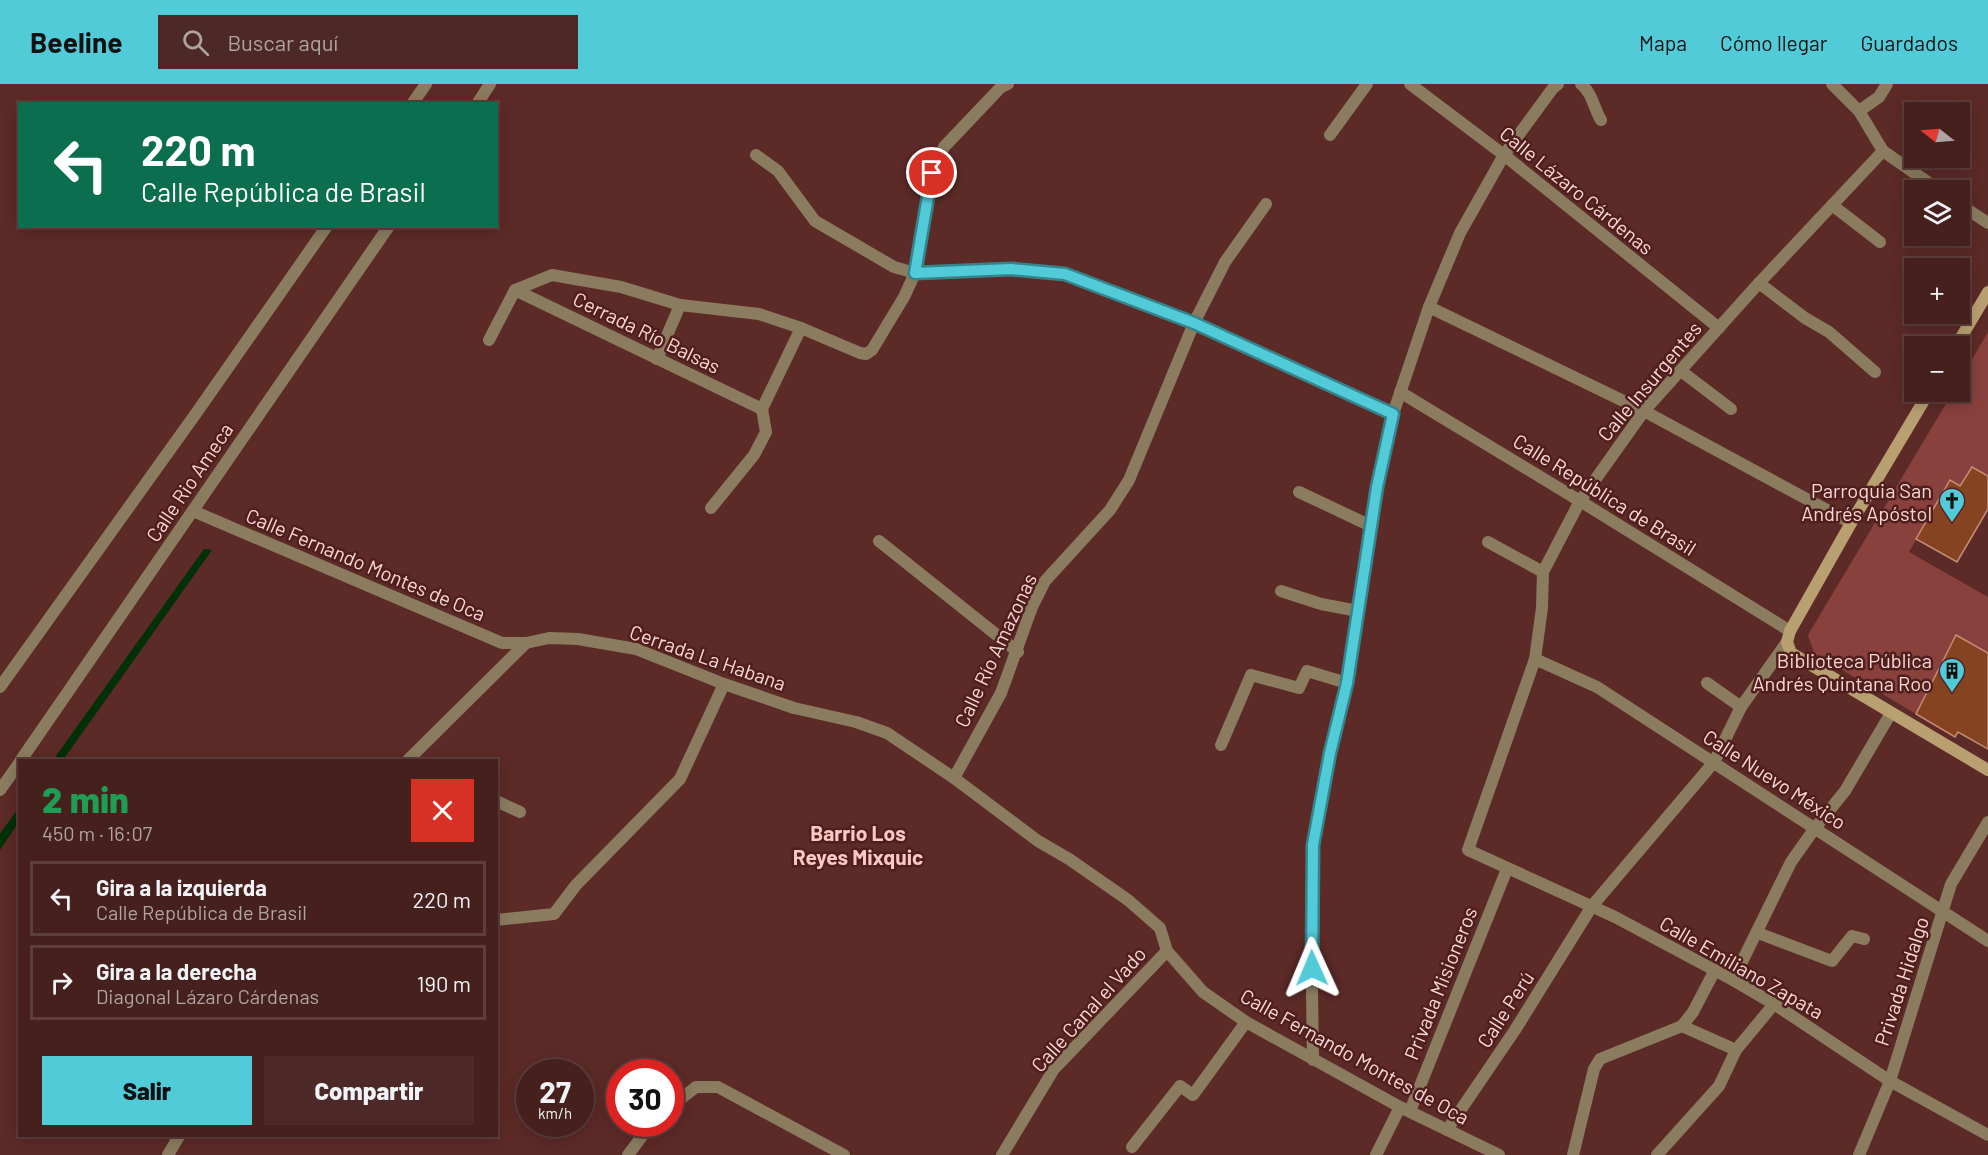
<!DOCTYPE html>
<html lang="es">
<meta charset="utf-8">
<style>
:root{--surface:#45201d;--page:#4c2826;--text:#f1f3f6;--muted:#b0a3a4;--line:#5d3e3b;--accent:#52cbd8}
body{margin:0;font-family:Barlow,sans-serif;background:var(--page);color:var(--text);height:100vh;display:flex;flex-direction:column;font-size:22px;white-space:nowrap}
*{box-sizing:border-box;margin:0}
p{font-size:20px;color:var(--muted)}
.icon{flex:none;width:33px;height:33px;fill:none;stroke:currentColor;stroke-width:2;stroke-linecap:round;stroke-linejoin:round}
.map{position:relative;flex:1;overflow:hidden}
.sheet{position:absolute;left:18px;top:675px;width:480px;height:378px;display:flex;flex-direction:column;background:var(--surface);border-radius:0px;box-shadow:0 3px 15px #0003,0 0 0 2px var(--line)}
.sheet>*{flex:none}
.top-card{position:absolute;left:18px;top:18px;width:480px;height:126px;border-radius:0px;box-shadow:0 3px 15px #0003,0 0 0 2px var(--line);background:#0b6e4f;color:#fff;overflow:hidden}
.needle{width:39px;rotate:287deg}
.buttons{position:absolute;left:1904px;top:18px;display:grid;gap:12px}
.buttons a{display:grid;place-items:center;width:66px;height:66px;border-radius:0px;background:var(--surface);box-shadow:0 3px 15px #0003,0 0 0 2px var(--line);font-size:30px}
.speed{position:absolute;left:516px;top:975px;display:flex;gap:12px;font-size:30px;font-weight:700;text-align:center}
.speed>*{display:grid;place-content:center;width:78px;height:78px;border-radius:50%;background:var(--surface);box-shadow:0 3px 15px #0003,0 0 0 2px var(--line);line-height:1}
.speed small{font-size:15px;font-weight:400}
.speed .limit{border:9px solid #d22;background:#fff;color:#111}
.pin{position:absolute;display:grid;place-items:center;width:51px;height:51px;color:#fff;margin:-26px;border:3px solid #fff;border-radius:50%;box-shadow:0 2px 6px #0007}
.me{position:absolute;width:66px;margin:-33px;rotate:359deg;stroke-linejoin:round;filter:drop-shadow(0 0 4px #0008)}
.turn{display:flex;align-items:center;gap:21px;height:126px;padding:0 24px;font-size:27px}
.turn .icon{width:78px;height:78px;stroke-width:2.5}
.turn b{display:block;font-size:42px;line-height:51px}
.round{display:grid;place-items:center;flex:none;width:63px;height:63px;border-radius:0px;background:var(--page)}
.summary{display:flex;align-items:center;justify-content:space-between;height:102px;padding:0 24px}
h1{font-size:36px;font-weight:800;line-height:45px;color:#1e9e55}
.action{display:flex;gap:12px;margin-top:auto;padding:12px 24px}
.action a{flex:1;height:69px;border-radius:0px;background:var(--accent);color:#111;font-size:24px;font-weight:800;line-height:69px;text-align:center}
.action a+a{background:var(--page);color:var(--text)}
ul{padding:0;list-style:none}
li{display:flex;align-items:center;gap:18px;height:75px;margin:0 12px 9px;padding:0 12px;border:3px solid var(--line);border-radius:0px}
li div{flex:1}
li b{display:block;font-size:22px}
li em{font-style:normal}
header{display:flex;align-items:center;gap:36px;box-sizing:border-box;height:84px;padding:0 30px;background:var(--accent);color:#111}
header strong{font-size:28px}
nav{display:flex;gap:33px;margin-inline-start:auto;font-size:21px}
.search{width:420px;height:54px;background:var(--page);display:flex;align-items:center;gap:15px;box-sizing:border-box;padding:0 21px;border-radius:0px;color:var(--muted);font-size:22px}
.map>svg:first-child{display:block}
.green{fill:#89413d}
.water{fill:#023007}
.building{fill:#864322;stroke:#c48e76;stroke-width:1.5}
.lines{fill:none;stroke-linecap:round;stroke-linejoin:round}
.minor{stroke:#8b7c5f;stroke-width:12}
.secondary{stroke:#b8a071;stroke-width:12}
.route-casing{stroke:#35848c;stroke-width:15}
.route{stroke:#52cbd8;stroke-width:10}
.labels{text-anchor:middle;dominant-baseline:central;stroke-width:5;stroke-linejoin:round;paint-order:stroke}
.street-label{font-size:20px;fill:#f8d8d4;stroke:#501f1d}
.poi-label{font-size:20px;fill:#f8d8d4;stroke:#501f1d;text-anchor:end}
.neighbourhood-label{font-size:21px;font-weight:bold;fill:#fbc8c3;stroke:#501f1d}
</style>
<header>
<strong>Beeline</strong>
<div class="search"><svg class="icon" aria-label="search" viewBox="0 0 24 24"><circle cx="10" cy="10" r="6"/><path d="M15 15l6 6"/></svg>Buscar aquí</div>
<nav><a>Mapa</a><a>Cómo llegar</a><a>Guardados</a></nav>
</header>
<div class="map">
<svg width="1988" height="1071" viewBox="0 0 1988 1071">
<rect width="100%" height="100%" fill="#5c2a27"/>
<!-- green -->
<path class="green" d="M1988 248V392L1972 383 1960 402 1950 396 1909 468 1988 513V569L1956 551 1916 630 1814 569 1808 551 1953 308H1959V297Z"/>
<!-- water -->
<g class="water">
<path d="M204 465 212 466 63 676H53Z"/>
<path d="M19 723V738L0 766V750Z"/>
</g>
<!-- building -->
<g class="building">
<path d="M1972 383 1988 392V425L1957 478 1916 455 1950 396 1960 402Z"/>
<path d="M1956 551 1988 569V665L1958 648 1955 653 1916 630Z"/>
</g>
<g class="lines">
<!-- minor -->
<g class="minor">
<path d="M1410 0 1504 71 1719 244"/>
<path d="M1581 0C1593 10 1593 23 1601 36"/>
<path d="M1832 0 1859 27 1883 67 1939 106"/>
<path d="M412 20 426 0"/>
<path d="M477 20 490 0"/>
<path d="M1859 27 1879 13 1887 0"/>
<path d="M1330 51 1367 0"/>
<path d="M1883 67 1759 199 1644 327 1580 417 1543 488 1542 524 1535 575 1468 766 1615 833 1733 896 1774 920 1890 997 1988 1051"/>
<path d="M756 71 778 87 815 137 894 183 915 189 1011 185 1065 190 1194 239 1393 330"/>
<path d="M1959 120 1988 139"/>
<path d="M1832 121 1880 158"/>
<path d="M1759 199 1805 234 1829 248 1875 288"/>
<path d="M515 206 762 325"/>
<path d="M1429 223 1644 327 1851 439"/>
<path d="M489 256 515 206 552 191 621 203 680 221 759 230 801 244 860 269 866 270 872 266 904 213 915 189 932 89 944 63 1000 4 1008 0"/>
<path d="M657 275 680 221"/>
<path d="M1681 287 1731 325"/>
<path d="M1400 308 1580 417 1790 547"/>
<path d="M1299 408 1371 442"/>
<path d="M711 424 754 371 766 348 762 325 801 244"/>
<path d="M193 427 502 559H526L549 554 578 555 636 565 724 600 794 624 856 638 887 649 954 694 1038 757 1069 775 1128 816 1160 844 1167 867 1203 908 1246 938 1400 1023 1499 1071"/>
<path d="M879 457 1018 568"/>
<path d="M1488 458 1543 488"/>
<path d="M1281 507 1321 520 1358 527"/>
<path d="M1535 575 1597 603 1988 857"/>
<path d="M1707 599 1741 623"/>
<path d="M0 603 197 328 327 142"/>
<path d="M1221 661 1251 591 1299 604 1307 587 1347 599"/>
<path d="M21 676 389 142"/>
<path d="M408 676 526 559"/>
<path d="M954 694 1001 609 1032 523 1045 497 1110 426 1129 396 1194 239 1225 178 1266 120"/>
<path d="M0 706 20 678"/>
<path d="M496 717 520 728"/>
<path d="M496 836 554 830 576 801 680 695 724 600"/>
<path d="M1758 849 1832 877 1852 852 1864 855"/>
<path d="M1733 896 1791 778 1815 744 1845 707 1891 629"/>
<path d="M1682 942 1736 966"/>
<path d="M1313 976 1311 838 1313 761 1330 669 1347 599 1377 403 1393 330 1429 223 1460 149 1504 71 1553 4 1558 0"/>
<path d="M670 1023 696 1003H718L844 1071"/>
<path d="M1410 1027 1507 785"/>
<path d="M1447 1046 1515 946 1592 822 1714 678 1741 623 1787 558"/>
<path d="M1132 1063 1180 1002 1193 1011 1246 938"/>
<path d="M168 1071 179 1052"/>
<path d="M628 1071 651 1040"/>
<path d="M1002 1071 1054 985 1167 867"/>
<path d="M1376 1071 1400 1023"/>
<path d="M1573 1071 1594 985 1600 975 1682 942 1693 928 1715 886"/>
<path d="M1657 1071 1719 1002 1736 966 1774 920"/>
<path d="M1859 1071 1890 997 1951 800 1988 738"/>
</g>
<!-- secondary -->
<g class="secondary">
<path d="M1956 262 1988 208"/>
<path d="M1929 308 1851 439 1790 547 1787 558 1791 569 1988 686"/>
</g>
</g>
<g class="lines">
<defs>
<path id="route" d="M932 89 915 189 1011 185 1065 190 1194 239 1393 330 1377 403 1347 599 1330 669 1313 761 1312 884"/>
</defs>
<!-- route casing -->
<use href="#route" class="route-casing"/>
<!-- route -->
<use href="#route" class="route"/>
</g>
<!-- icons -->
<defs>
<symbol id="church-pin" viewBox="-11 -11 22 30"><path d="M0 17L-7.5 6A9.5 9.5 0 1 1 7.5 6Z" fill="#52cbd8" stroke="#501f1d"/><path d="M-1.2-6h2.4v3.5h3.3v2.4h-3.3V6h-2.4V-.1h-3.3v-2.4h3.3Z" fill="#111"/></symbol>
<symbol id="building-pin" viewBox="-11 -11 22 30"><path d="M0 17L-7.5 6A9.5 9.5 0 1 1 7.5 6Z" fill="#52cbd8" stroke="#501f1d"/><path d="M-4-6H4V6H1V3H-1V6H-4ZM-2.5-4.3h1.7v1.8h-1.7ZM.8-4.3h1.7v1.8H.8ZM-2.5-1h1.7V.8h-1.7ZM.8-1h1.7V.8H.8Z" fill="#111"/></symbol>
</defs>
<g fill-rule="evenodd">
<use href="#church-pin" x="1937" y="402" width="30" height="40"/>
<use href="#building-pin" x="1937" y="572" width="30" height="40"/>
</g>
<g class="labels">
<!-- street labels -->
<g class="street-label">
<text transform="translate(1577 106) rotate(39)">Calle Lázaro Cárdenas</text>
<text transform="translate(647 248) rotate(26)">Cerrada Río Balsas</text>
<text transform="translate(1649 297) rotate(-50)">Calle Insurgentes</text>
<text transform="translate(189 398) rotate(-56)">Calle Rio Ameca</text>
<text transform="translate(1605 410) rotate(32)">Calle República de Brasil</text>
<text transform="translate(366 480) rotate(23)">Calle Fernando Montes de Oca</text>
<text transform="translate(995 566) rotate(-65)">Calle Río Amazonas</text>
<text transform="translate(708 573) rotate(19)">Cerrada La Habana</text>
<text transform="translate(1775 695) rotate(33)">Calle Nuevo México</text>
<text transform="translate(1742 883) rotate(30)">Calle Emiliano Zapata</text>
<text transform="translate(1901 897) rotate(-72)">Privada Hidalgo</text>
<text transform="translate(1440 899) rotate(-68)">Privada Misioneros</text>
<text transform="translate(1088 925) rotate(-48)">Calle Canal el Vado</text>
<text transform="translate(1505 925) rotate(-57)">Calle Perú</text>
<text transform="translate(1355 972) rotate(29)">Calle Fernando Montes de Oca</text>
</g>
<!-- poi labels -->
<g class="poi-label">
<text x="1932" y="406">Parroquia San<tspan x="1932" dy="23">Andrés Apóstol</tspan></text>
<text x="1932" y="576">Biblioteca Pública<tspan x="1932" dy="23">Andrés Quintana Roo</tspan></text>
</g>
<!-- neighbourhood labels -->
<g class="neighbourhood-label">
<text x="858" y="748">Barrio Los<tspan x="858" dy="24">Reyes Mixquic</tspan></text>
</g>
</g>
</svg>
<div class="buttons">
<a><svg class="needle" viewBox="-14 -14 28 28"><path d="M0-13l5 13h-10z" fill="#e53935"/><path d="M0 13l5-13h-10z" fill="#b0a3a4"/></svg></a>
<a><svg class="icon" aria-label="layers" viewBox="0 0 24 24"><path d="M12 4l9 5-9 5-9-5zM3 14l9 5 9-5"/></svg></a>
<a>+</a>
<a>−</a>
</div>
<div class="speed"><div>27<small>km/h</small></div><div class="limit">30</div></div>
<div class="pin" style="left:932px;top:89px;background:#d93025"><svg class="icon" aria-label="arrive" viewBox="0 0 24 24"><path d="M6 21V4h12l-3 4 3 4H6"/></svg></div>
<svg class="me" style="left:1312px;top:884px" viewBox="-20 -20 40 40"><path d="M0-17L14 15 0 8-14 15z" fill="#52cbd8" stroke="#fff" stroke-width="4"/></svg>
<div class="top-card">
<div class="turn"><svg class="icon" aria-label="left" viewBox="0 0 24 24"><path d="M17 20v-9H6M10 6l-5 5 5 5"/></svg><div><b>220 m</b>Calle República de Brasil</div></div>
</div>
<section class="sheet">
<div class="summary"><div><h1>2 min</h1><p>450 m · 16:07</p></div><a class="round" style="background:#d93025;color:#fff"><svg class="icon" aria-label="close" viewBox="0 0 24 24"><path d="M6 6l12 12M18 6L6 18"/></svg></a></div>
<ul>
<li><svg class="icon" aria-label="left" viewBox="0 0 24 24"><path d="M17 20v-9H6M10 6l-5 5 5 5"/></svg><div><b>Gira a la izquierda</b><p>Calle República de Brasil</p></div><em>220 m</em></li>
<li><svg class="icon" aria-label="right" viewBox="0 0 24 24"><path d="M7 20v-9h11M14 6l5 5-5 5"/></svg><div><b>Gira a la derecha</b><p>Diagonal Lázaro Cárdenas</p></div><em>190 m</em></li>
</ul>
<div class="action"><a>Salir</a><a>Compartir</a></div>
</section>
</div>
